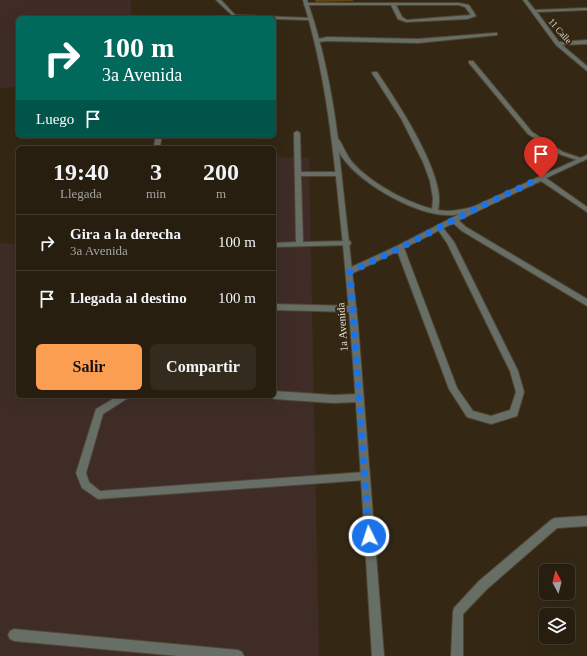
<!DOCTYPE html>
<html lang="es">
<style>
:root{--surface:#271e10;--page:#332b1e;--text:#f1f3f6;--muted:#a4a29f;--line:#433c30;--accent:#fc9e52}
body{margin:0;font-family:"Times New Roman",serif;background:var(--page);color:var(--text);height:100vh;display:flex;flex-direction:column;font-size:15px;white-space:nowrap}
*{box-sizing:border-box;margin:0}
p{font-size:13px;color:var(--muted)}
.icon{flex:none;width:22px;height:22px;fill:none;stroke:currentColor;stroke-width:2;stroke-linecap:round;stroke-linejoin:round}
.map{position:relative;flex:1;overflow:hidden}
.sheet{position:absolute;left:16px;top:146px;width:260px;height:252px;display:flex;flex-direction:column;background:var(--surface);border-radius:6px;box-shadow:0 4px 16px #0002,0 0 0 1px var(--line)}
.sheet>*{flex:none}
.banner{position:absolute;left:16px;top:16px;width:260px;height:122px;border-radius:6px;box-shadow:0 4px 16px #0002,0 0 0 1px var(--line);background:#00695c;color:#fff;overflow:hidden}
.needle{width:26px;rotate:353deg}
.fabs{position:absolute;left:539px;top:564px;display:grid;gap:8px}
.fabs a{display:grid;place-items:center;width:36px;height:36px;border-radius:6px;background:var(--surface);box-shadow:0 4px 16px #0002,0 0 0 1px var(--line);font-size:20px}
.pin{position:absolute;display:grid;place-items:center;width:34px;height:34px;color:#fff;margin:-41px -17px;border-radius:50% 50% 50% 0;rotate:-45deg;box-shadow:0 0 4px #0007}
.pin .icon{rotate:45deg}
.me{position:absolute;width:44px;margin:-22px;rotate:356deg;stroke-linejoin:round;filter:drop-shadow(0 0 3px #0008)}
.turn{display:flex;align-items:center;gap:14px;height:84px;padding:0 20px;font-size:18px}
.turn .icon{width:52px;height:52px;stroke-width:2.5}
.turn b{display:block;font-size:28px;line-height:34px}
.then{display:flex;align-items:center;height:38px;padding:0 20px;background:#0003;gap:8px;font-size:15px}
.eta{display:flex;justify-content:space-evenly;align-items:center;height:68px;text-align:center}
.eta b{font-size:24px;font-weight:800;line-height:28px}
.action{display:flex;gap:8px;margin-top:auto;padding:8px 20px}
.action a{flex:1;height:46px;border-radius:6px;background:var(--accent);color:#111;font-size:16px;font-weight:800;line-height:46px;text-align:center}
.action a+a{background:var(--page);color:var(--text)}
ul{padding:0;list-style:none}
li{display:flex;align-items:center;gap:12px;height:56px;padding:0 20px;border-top:1px solid var(--line)}
li div{flex:1}
li b{display:block;font-size:15px}
li em{font-style:normal}
.map>svg:first-child{display:block}
.industrial{fill:#3f2c27}
.lines{fill:none;stroke-linecap:round;stroke-linejoin:round}
.service-casing{stroke:#504533;stroke-width:2}
.minor-casing{stroke:#504533;stroke-width:2}
.tertiary-casing{stroke:#504533;stroke-width:2}
.service{fill:#676e66;fill-rule:evenodd}
.minor{fill:#676e66;fill-rule:evenodd}
.tertiary{fill:#676e66;fill-rule:evenodd}
.wall{fill:#67480c}
.route{stroke:#1a73e8;stroke-width:7;stroke-dasharray:0 12.6}
.labels{text-anchor:middle;dominant-baseline:central;stroke-width:4;stroke-linejoin:round;paint-order:stroke}
.far-street-label{font-size:9px;fill:#e4dcd0;stroke:#342815}
.street-label{font-size:11px;fill:#e4dcd0;stroke:#342815}
</style>
<div class="map">
<svg width="587" height="656" viewBox="0 0 587 656">
<rect width="100%" height="100%" fill="#342815"/>
<!-- industrial -->
<g class="industrial">
<path d="M0 0H131V18H18V87L0 88Z"/>
<path d="M274 157 309 158 319 656H0V243L18 244V396H274Z"/>
</g>
<g class="lines">
<defs>
<g id="service">
<path d="M216 0H221L235 15 310 18 312 19 310 20 274 19V18L234 17Z"/>
<path d="M306 3H459L469 5 476 16 467 19 406 22 398 19 391 5H304V3ZM396 5H459L465 7 471 15 407 20 402 17Z"/>
<path d="M495 33H497V35L418 43 327 41 318 42 315 40 327 37 418 39Z"/>
<path d="M469 61H473L532 132 563 152 584 159V161H580L559 154 528 134 469 63Z"/>
<path d="M373 72H377C395 99 451 181 437 213H433L432 211 433 198 430 181 423 162 402 120 372 73Z"/>
<path d="M297 131 300 133 301 172H339L342 174 339 176H301L303 242 347 241H350L351 243 350 245 274 247V243L296 242 294 133Z"/>
<path d="M156 136H162L160 146 157 148 154 146Z"/>
<path d="M452 218H456L466 227 587 299V306L462 231 452 222 451 220Z"/>
<path d="M437 225H441L454 242 518 371 524 392 517 416 491 424 467 417 449 389 396 248 397 246H403L404 248 457 388 473 411 491 416 510 410 516 392 510 371 447 243 436 227Z"/>
<path d="M274 304 353 306 357 309 353 312 274 310Z"/>
<path d="M274 391 333 395 359 394 362 396 363 398 362 400 359 402 333 403 274 399 270 396H274Z"/>
<path d="M118 396H129L128 398 103 414 86 473 89 482 100 491 365 472 368 473 370 476 368 479 365 480 98 499 82 488 76 473 96 409Z"/>
<path d="M587 516V526L557 528 487 589 463 614V656H451L453 612 454 608 479 581 551 520 555 518Z"/>
<path d="M14 629 238 650 242 652 244 656H178L14 641 10 639 8 635 10 631Z"/>
</g>
<g id="minor">
<path d="M523 0H527L535 10 587 8V10L537 12 559 42 587 40V44L562 45 587 66V71L556 45Z"/>
<path d="M587 155V159L546 178 587 207V212L541 181C477 210 416 243 353 273H347L346 271 347 269 397 246 475 206Z"/>
</g>
<path id="tertiary" d="M303 0H307C323 46 332 92 338 139L340 141C344 148 347 156 352 162 371 184 418 210 447 211 457 211 467 208 477 206L480 208 479 210C469 212 457 216 446 215 413 214 355 181 339 152L358 325 384 656H372C363 516 356 375 342 235 334 156 327 77 303 0Z"/>
</defs>
<!-- service casing -->
<use href="#service" class="service-casing"/>
<!-- minor casing -->
<use href="#minor" class="minor-casing"/>
<!-- tertiary casing -->
<use href="#tertiary" class="tertiary-casing"/>
<!-- service -->
<use href="#service" class="service"/>
<!-- minor -->
<use href="#minor" class="minor"/>
<!-- tertiary -->
<use href="#tertiary" class="tertiary"/>
</g>
<!-- wall -->
<path class="wall" d="M315 0H353V1L316 2Z"/>
<g class="lines">
<!-- route -->
<path class="route" d="M369 536 350 272 400 248 477 208 541 178"/>
</g>
<g class="labels">
<!-- far-street labels -->
<g class="far-street-label">
<text transform="translate(560 31) rotate(49)">11 Calle</text>
</g>
<!-- street labels -->
<g class="street-label">
<text transform="translate(342 327) rotate(-94)">1a Avenida</text>
</g>
</g>
</svg>
<div class="fabs">
<a><svg class="needle" viewBox="-14 -14 28 28"><path d="M0-13l5 13h-10z" fill="#e53935"/><path d="M0 13l5-13h-10z" fill="#a4a29f"/></svg></a>
<a><svg class="icon" aria-label="layers" viewBox="0 0 24 24"><path d="M12 4l9 5-9 5-9-5zM3 14l9 5 9-5"/></svg></a>
</div>
<div class="pin" style="left:541px;top:178px;background:#d93025"><svg class="icon" aria-label="arrive" viewBox="0 0 24 24"><path d="M6 21V4h12l-3 4 3 4H6"/></svg></div>
<svg class="me" style="left:369px;top:536px" viewBox="-20 -20 40 40"><circle r="17" fill="#1a73e8" stroke="#fff" stroke-width="3"/><path d="M0-11L8 9 0 5-8 9z" fill="#fff"/></svg>
<div class="banner">
<div class="turn"><svg class="icon" aria-label="right" viewBox="0 0 24 24"><path d="M7 20v-9h11M14 6l5 5-5 5"/></svg><div><b>100 m</b>3a Avenida</div></div>
<div class="then">Luego<svg class="icon" aria-label="arrive" viewBox="0 0 24 24"><path d="M6 21V4h12l-3 4 3 4H6"/></svg></div>
</div>
<section class="sheet">
<div class="eta">
<div><b>19:40</b><p>Llegada</p></div>
<div><b>3</b><p>min</p></div>
<div><b>200</b><p>m</p></div>
</div>
<ul>
<li><svg class="icon" aria-label="right" viewBox="0 0 24 24"><path d="M7 20v-9h11M14 6l5 5-5 5"/></svg><div><b>Gira a la derecha</b><p>3a Avenida</p></div><em>100 m</em></li>
<li><svg class="icon" aria-label="arrive" viewBox="0 0 24 24"><path d="M6 21V4h12l-3 4 3 4H6"/></svg><div><b>Llegada al destino</b></div><em>100 m</em></li>
</ul>
<div class="action"><a>Salir</a><a>Compartir</a></div>
</section>
</div>
